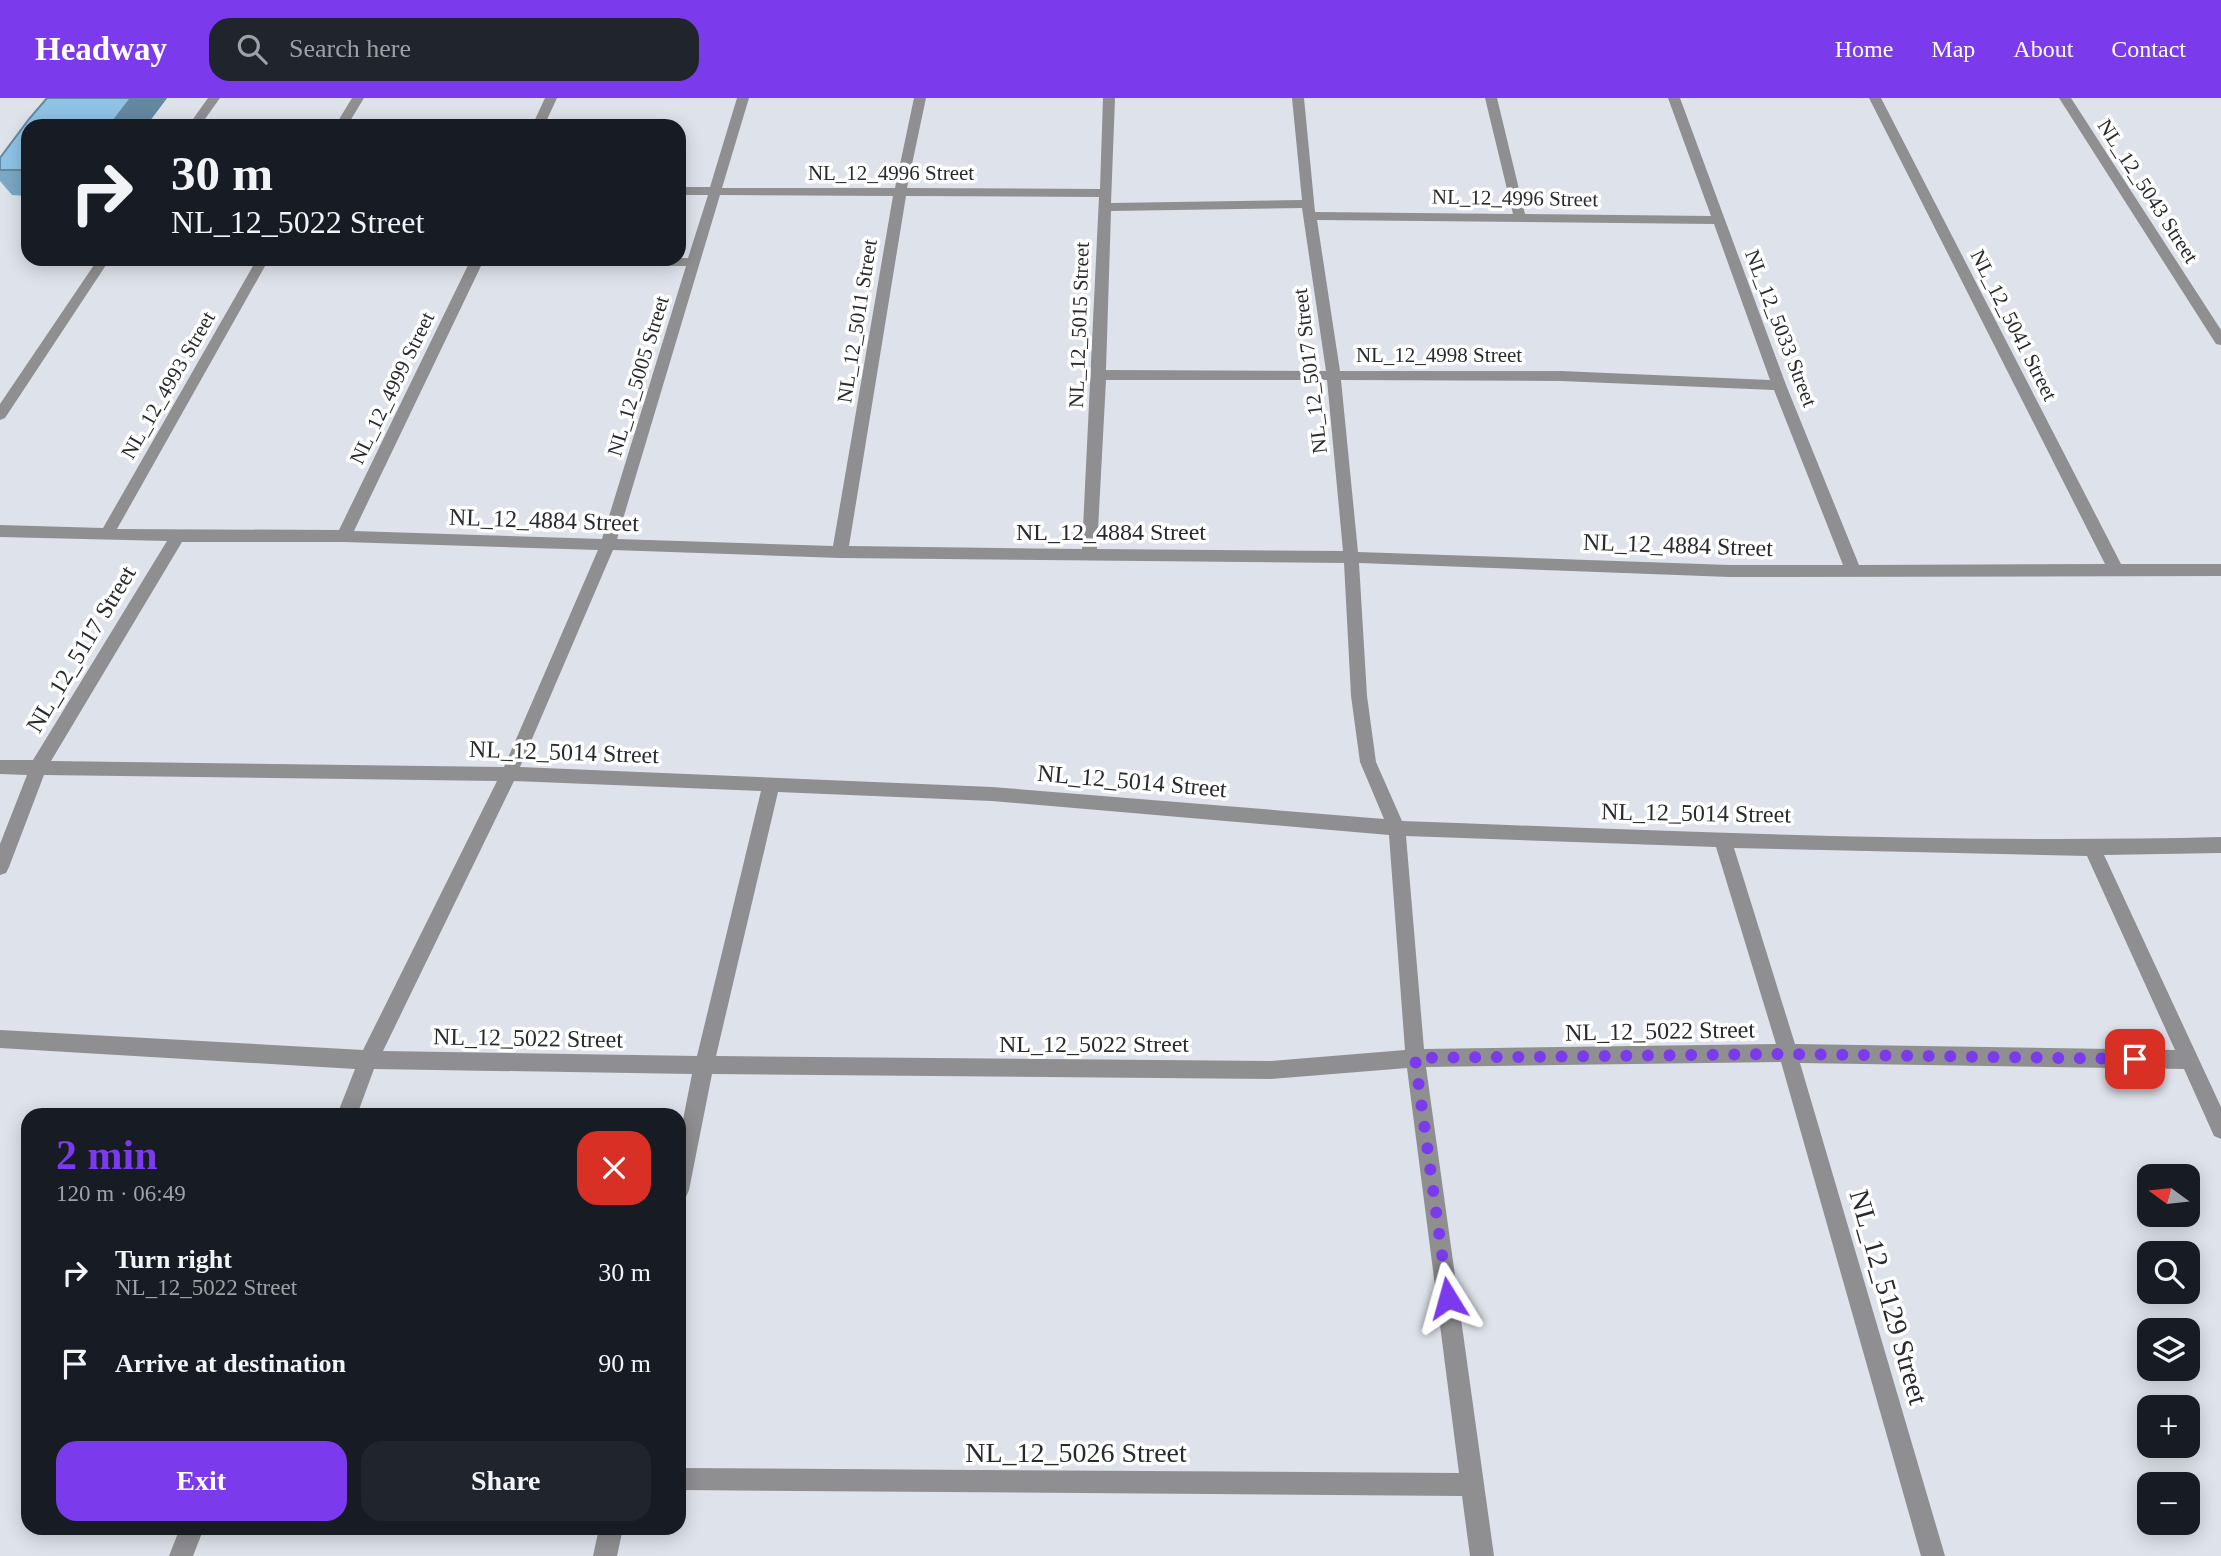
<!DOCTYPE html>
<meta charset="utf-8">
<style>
:root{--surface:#171b24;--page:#20242c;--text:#f1f3f6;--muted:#9ea1a6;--accent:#7c3aed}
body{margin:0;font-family:"Times New Roman",serif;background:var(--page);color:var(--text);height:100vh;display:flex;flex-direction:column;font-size:26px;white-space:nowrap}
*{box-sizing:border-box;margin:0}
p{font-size:23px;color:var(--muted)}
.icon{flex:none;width:38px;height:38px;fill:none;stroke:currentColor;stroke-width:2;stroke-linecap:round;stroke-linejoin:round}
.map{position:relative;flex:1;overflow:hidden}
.drawer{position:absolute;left:21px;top:1010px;width:665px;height:427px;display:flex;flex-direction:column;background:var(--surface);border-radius:21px;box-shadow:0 4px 18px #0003}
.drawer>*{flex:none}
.hud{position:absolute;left:21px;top:21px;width:665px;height:147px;border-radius:21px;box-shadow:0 4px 18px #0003;background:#171b24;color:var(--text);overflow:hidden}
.needle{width:46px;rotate:285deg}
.controls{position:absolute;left:2137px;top:1066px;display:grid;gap:14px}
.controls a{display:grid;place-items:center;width:63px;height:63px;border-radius:14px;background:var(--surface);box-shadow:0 4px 18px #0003;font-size:35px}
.pin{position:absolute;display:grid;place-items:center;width:60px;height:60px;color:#fff;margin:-30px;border-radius:14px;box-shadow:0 4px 10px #0006}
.me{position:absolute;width:77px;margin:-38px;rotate:352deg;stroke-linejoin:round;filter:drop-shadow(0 0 5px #0008)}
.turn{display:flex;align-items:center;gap:24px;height:147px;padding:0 35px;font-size:32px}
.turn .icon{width:91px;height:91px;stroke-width:2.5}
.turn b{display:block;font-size:49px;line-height:60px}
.round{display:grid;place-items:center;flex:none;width:74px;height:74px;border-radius:21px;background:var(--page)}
.summary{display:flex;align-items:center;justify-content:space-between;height:119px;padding:0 35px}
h1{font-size:42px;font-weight:800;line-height:52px;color:var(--accent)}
.action{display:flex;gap:14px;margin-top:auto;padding:14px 35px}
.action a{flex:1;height:80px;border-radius:21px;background:var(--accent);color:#fff;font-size:28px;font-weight:800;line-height:80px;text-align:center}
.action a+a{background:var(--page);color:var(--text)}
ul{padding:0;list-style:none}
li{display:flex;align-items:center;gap:21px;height:91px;padding:0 35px}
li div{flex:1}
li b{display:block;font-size:26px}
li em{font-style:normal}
header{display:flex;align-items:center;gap:42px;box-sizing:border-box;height:98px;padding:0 35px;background:var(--accent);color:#fff}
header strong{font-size:33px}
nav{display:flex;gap:38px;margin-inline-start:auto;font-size:24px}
.search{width:490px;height:63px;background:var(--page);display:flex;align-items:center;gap:18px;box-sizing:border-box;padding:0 24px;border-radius:21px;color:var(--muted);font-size:26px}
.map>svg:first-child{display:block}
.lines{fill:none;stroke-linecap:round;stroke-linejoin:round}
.minor{fill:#8f8f92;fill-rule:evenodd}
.wall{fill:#7ba8c5}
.shaded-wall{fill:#6488a0}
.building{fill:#8fc3e5;stroke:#6488a0;stroke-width:2}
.route{stroke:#7c3aed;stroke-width:12;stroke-dasharray:0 21.6}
.labels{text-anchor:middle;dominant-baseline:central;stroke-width:7;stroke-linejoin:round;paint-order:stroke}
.far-street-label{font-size:21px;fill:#292a2d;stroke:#fff}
.street-label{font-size:24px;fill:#292a2d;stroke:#fff}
.near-street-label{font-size:28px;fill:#292a2d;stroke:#fff}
</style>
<header>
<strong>Headway</strong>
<div class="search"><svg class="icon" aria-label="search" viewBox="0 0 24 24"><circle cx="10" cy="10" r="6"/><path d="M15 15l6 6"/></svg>Search here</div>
<nav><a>Home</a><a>Map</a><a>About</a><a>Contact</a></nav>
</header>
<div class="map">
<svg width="2221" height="1458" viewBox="0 0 2221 1458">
<rect width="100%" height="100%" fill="#dee2ea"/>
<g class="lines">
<!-- minor -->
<g class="minor">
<path d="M208 0H220L200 28H188Z"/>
<path d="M352 0H364L347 28H335Z"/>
<path d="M545 0H557L544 28H532Z"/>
<path d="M737 0H749L722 90H895L914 0H926L907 90 1100 91 1103 0H1115L1111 105 1302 102 1292 0H1304L1315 114 1513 116 1485 0H1497L1525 116 1711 118 1668 0H1680L1786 287 1859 467 2105 466 1869 0H1881L2121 466H2221V478L1730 479 1359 465 1367 598 1376 664 1402 723C1675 733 1948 746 2221 739V755L2104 757 2221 1009V1041L2214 1038 2184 971 1800 965 1945 1458H1921L1781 964 1426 969 1494 1458H1470L1462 1398 679 1392V1370L1459 1375 1407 970 1271 981 712 976 689 1092 686 1099 679 1102V1042L692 976 374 971 357 1017H337L355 971 0 950V932L363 952 497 683 44 677 9 769 6 775 0 777V746L27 677 0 676V662H33L167 443 0 439V427L103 430 257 161H269L117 431 339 432 471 161 688 160 708 97H679V89H710ZM720 97 893 98 833 448 617 441ZM906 98 1099 99 1082 451 849 448ZM1302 110 1326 273 1106 272 1111 113ZM1317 122 1714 126 1770 282 1561 273H1340ZM481 168H686L602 441 354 433ZM1106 282H1327L1343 453 1097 451ZM1341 282 1561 283 1774 292 1843 467H1730L1358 454ZM182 444H344L598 452 504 669 51 663ZM613 452 840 460 1344 465 1351 598 1360 664 1384 721 992 689 520 669ZM514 683 761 693 697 958 383 953ZM778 694 992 703 1389 737 1405 952 1271 963 716 958ZM1406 738 1716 749 1776 946 1424 951ZM1734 750 2087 758 2175 952 1795 946Z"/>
<path d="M2059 0H2071L2221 232V247L2216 246Z"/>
<path d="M98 161H110L5 320 0 322V306Z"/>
<path d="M180 1430H204L193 1458H169Z"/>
<path d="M599 1430H623L617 1458H593Z"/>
</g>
</g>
<!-- wall -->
<path class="wall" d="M47 0H167L146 28H28V98L12 97 0 83V60Z"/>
<!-- shaded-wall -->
<g class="shaded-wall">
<path d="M131 0H167L146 28H118L114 22Z"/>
<path d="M103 22 107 28H99Z"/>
</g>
<!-- building -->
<path class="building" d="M47 0H131L114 22H103L99 28H28V72H0V60L29 21Z"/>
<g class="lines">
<!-- route -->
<path class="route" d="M1448 1200 1415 960 1788 956 2135 961"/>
</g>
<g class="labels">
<!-- far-street labels -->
<g class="far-street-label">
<text x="891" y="75">NL_12_4996 Street</text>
<text transform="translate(2148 93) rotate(57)">NL_12_5043 Street</text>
<text transform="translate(1515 100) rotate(1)">NL_12_4996 Street</text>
<text transform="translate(857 223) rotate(-81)">NL_12_5011 Street</text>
<text transform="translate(1079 227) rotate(-88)">NL_12_5015 Street</text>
<text transform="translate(2014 227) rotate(63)">NL_12_5041 Street</text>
<text transform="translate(1781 230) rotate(69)">NL_12_5033 Street</text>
<text x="1439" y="257">NL_12_4998 Street</text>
<text transform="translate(1310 273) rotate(-97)">NL_12_5017 Street</text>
<text transform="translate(638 278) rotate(-73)">NL_12_5005 Street</text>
<text transform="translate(168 287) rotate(-60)">NL_12_4993 Street</text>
<text transform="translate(392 290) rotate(-64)">NL_12_4999 Street</text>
</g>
<!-- street labels -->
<g class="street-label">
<text transform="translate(544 422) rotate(2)">NL_12_4884 Street</text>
<text x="1111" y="434">NL_12_4884 Street</text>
<text transform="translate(1678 447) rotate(2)">NL_12_4884 Street</text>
<text transform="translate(81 551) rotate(-59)">NL_12_5117 Street</text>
<text transform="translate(564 654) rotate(2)">NL_12_5014 Street</text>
<text transform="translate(1132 683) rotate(5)">NL_12_5014 Street</text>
<text transform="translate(1696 715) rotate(1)">NL_12_5014 Street</text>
<text transform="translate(1660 933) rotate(-1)">NL_12_5022 Street</text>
<text transform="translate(528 940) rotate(1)">NL_12_5022 Street</text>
<text x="1094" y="946">NL_12_5022 Street</text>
</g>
<!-- near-street labels -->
<g class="near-street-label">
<text transform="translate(1889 1199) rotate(74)">NL_12_5129 Street</text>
<text x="1076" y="1354">NL_12_5026 Street</text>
</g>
</g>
</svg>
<div class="controls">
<a><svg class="needle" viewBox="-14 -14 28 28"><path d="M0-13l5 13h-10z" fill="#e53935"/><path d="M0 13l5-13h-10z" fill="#9ea1a6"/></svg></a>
<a><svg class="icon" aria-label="search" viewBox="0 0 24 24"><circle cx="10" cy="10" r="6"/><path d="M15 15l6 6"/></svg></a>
<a><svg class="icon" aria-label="layers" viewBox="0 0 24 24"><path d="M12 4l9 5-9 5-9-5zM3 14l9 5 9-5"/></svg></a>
<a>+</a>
<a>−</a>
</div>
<div class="pin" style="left:2135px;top:961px;background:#d93025"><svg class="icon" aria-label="arrive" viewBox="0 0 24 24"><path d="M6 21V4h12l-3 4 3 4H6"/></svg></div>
<svg class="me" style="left:1448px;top:1200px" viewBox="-20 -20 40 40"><path d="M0-17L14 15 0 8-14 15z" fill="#7c3aed" stroke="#fff" stroke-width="4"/></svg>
<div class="hud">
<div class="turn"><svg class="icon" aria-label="right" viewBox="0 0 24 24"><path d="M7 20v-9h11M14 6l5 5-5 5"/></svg><div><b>30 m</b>NL_12_5022 Street</div></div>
</div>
<section class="drawer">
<div class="summary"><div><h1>2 min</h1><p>120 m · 06:49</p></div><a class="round" style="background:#d93025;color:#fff"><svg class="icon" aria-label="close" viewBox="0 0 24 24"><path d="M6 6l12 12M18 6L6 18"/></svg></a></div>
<ul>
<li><svg class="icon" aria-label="right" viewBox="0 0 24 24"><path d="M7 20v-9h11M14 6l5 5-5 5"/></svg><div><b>Turn right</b><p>NL_12_5022 Street</p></div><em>30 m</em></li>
<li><svg class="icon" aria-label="arrive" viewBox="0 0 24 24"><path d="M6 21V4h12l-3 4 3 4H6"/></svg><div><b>Arrive at destination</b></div><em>90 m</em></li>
</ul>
<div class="action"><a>Exit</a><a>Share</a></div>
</section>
</div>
